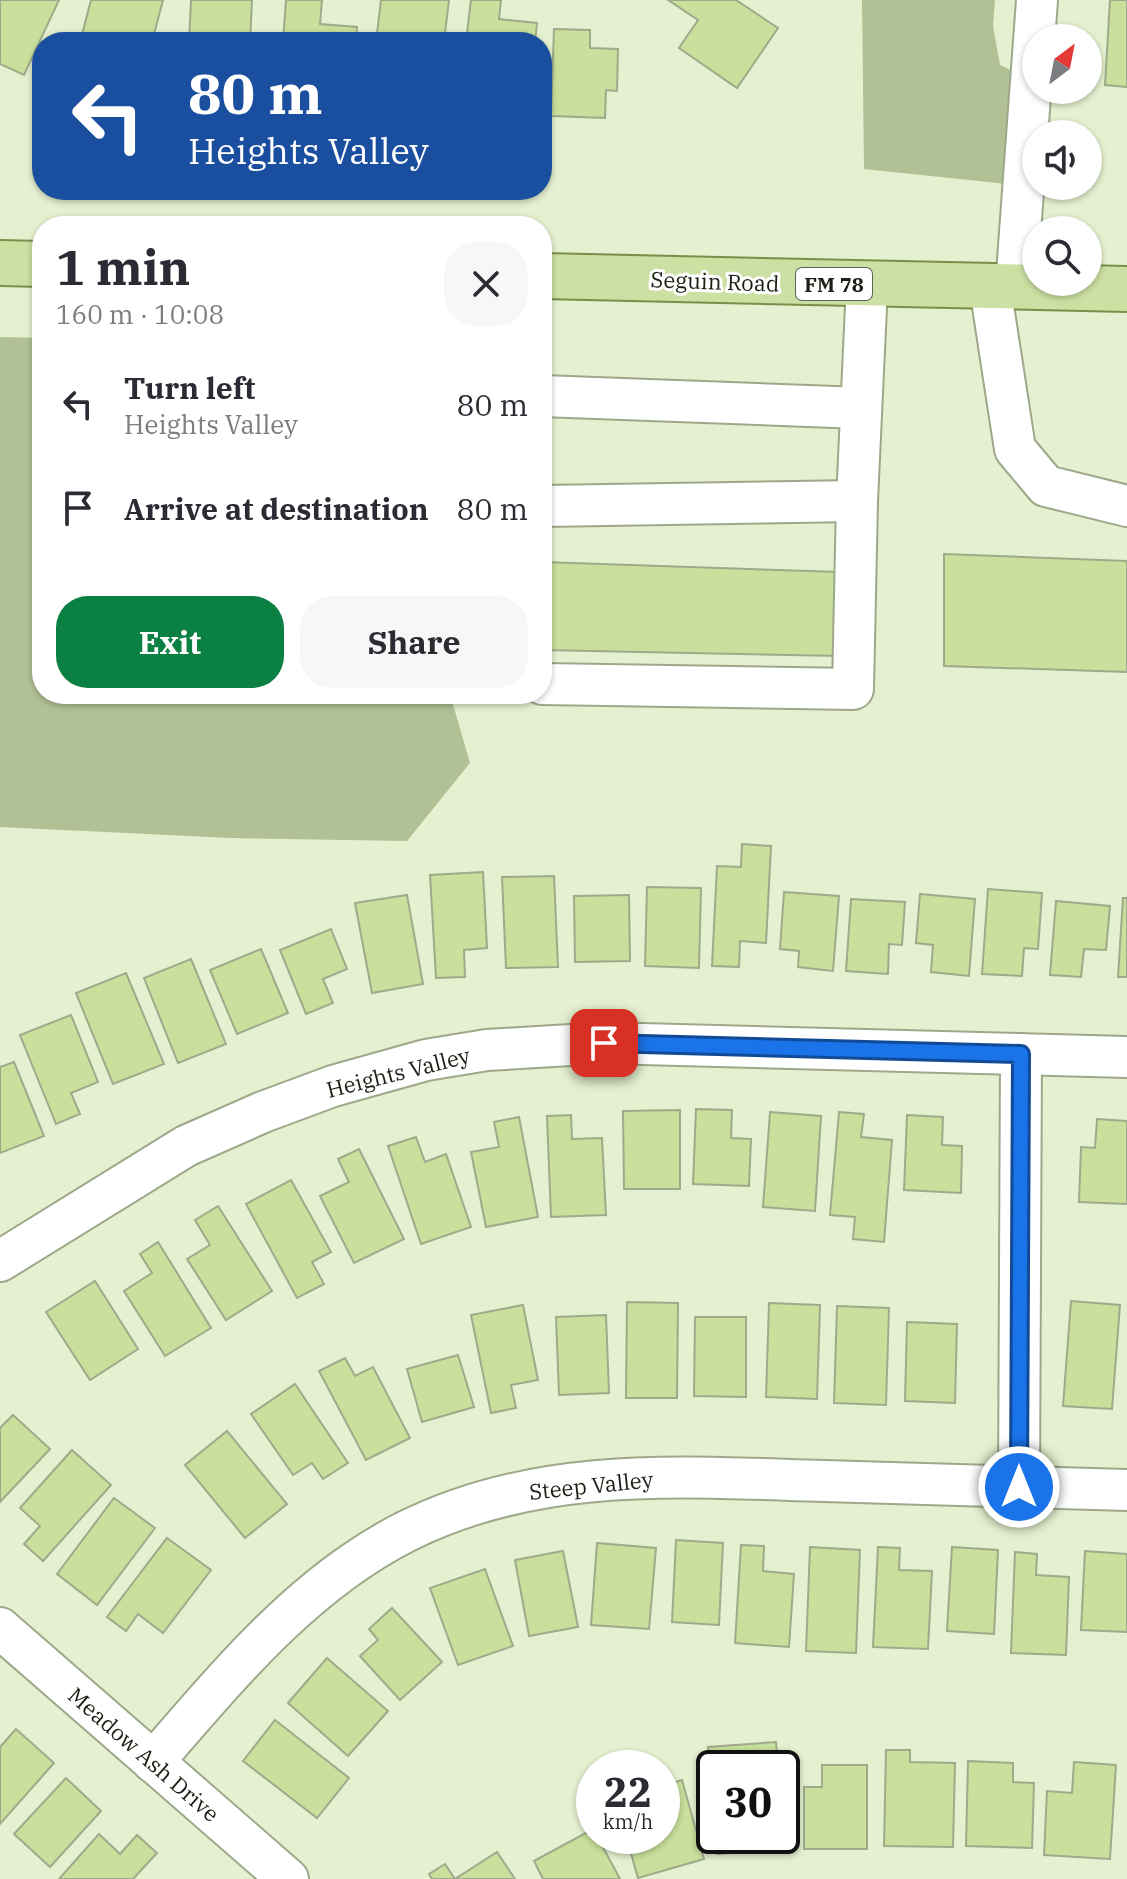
<!DOCTYPE html>
<meta charset="utf-8">
<style>
:root{--surface:#fff;--page:#f7f7f7;--text:#2b2b33;--muted:#7c7c81;--accent:#0b8043}
body{margin:0;font-family:"IBM Plex Serif",serif;background:var(--page);color:var(--text);height:100vh;display:flex;flex-direction:column;font-size:30px;white-space:nowrap}
*{box-sizing:border-box;margin:0}
p{font-size:26px;color:var(--muted)}
.icon{flex:none;width:44px;height:44px;fill:none;stroke:currentColor;stroke-width:2;stroke-linecap:round;stroke-linejoin:round}
.map{position:relative;flex:1;overflow:hidden}
.panel{position:absolute;left:32px;top:216px;width:520px;height:488px;display:flex;flex-direction:column;background:var(--surface);border-radius:32px;box-shadow:0 2px 6px #0004}
.panel>*{flex:none}
.top-card{position:absolute;left:32px;top:32px;width:520px;height:168px;border-radius:32px;box-shadow:0 2px 6px #0004;background:#1a4fa0;color:#fff;overflow:hidden}
.needle{width:52px;rotate:32deg}
.controls{position:absolute;left:1022px;top:24px;display:grid;gap:16px}
.controls a{display:grid;place-items:center;width:80px;height:80px;border-radius:50%;background:var(--surface);box-shadow:0 2px 6px #0004;font-size:40px}
.speed{position:absolute;left:576px;top:1750px;display:flex;gap:16px;font-size:40px;font-weight:700;text-align:center}
.speed>*{display:grid;place-content:center;width:104px;height:104px;border-radius:50%;background:var(--surface);box-shadow:0 2px 6px #0004;line-height:1}
.speed small{font-size:20px;font-weight:400}
.speed .limit{border:4px solid #111;border-radius:12px;background:#fff;color:#111}
.pin{position:absolute;display:grid;place-items:center;width:68px;height:68px;color:#fff;margin:-34px;border-radius:16px;box-shadow:0 4px 12px #0006}
.me{position:absolute;width:88px;margin:-44px;rotate:0deg;stroke-linejoin:round;filter:drop-shadow(0 0 6px #0008)}
.turn{display:flex;align-items:center;gap:28px;height:168px;padding:0 24px;font-size:36px}
.turn .icon{width:104px;height:104px;stroke-width:2.5}
.turn b{display:block;font-size:56px;line-height:68px}
.round{display:grid;place-items:center;flex:none;width:84px;height:84px;border-radius:32px;background:var(--page)}
.headline{display:flex;align-items:center;justify-content:space-between;height:136px;padding:0 24px}
h1{font-size:48px;font-weight:700;line-height:60px}
.primary-button{display:flex;gap:16px;margin-top:auto;padding:16px 24px}
.primary-button a{flex:1;height:92px;border-radius:32px;background:var(--accent);color:#fff;font-size:32px;font-weight:700;line-height:92px;text-align:center}
.primary-button a+a{background:var(--page);color:var(--text)}
ul{padding:0;list-style:none}
li{display:flex;align-items:center;gap:24px;height:104px;padding:0 24px}
li div{flex:1}
li b{display:block;font-size:30px}
li em{font-style:normal}
.map>svg:first-child{display:block}
.green{fill:#b1c195}
.building{fill:#c8e09b;stroke:#9faa8b;stroke-width:2}
.lines{fill:none;stroke-linecap:round;stroke-linejoin:round}
.minor-casing{stroke:#9da88a;stroke-width:44}
.major-casing{stroke:#798f49;stroke-width:48}
.minor{stroke:#fff;stroke-width:40}
.major{stroke:#cde0a3;stroke-width:44}
.route-casing{stroke:#114b97;stroke-width:20}
.route{stroke:#1a73e8;stroke-width:14}
.labels{text-anchor:middle;dominant-baseline:central;stroke-width:6;stroke-linejoin:round;paint-order:stroke}
.shield{fill:#fff;stroke:#5f635a;stroke-width:2}
.shield-label{font-size:20px;font-weight:bold;fill:#1b2014}
.street-label{font-size:22px;fill:#1b2014;stroke:#fff}
</style>
<div class="map">
<svg width="1127" height="1879" viewBox="0 0 1127 1879">
<rect width="100%" height="100%" fill="#e4f0cf"/>
<!-- green -->
<g class="green">
<path d="M862 0H995L993 26 1000 65 1015 72 1007 184 864 169Z"/>
<path d="M0 337 42 338V694H450L470 763 407 841 231 838 0 827Z"/>
</g>
<!-- building -->
<g class="building">
<path d="M0 0H59L24 75 0 64Z"/>
<path d="M91 0H163L152 42H80Z"/>
<path d="M191 0H252L250 42H189Z"/>
<path d="M286 0H322L320 24 357 27 356 42H283Z"/>
<path d="M381 0H449L444 42H376Z"/>
<path d="M471 0H501L499 19 537 23 535 42H466Z"/>
<path d="M668 0H736L778 28 737 88 679 48 698 20Z"/>
<path d="M1110 0H1127V87L1105 85Z"/>
<path d="M554 29 590 30V48L618 49 617 91 606 90 605 118 551 116Z"/>
<path d="M944 554 1127 561V672L944 666Z"/>
<path d="M542 562 840 572V656L542 650Z"/>
<path d="M742 844 771 846 766 943 740 941 739 967 712 966 717 866 741 867Z"/>
<path d="M483 872 487 948 464 950 465 977 436 978 430 875Z"/>
<path d="M554 876 558 967 506 968 502 877Z"/>
<path d="M647 887 701 888 699 968 645 966Z"/>
<path d="M988 889 1042 893 1038 949 1024 948 1022 976 982 974Z"/>
<path d="M784 892 839 896 833 971 798 967 799 951 780 949Z"/>
<path d="M920 894 975 899 969 976 931 972 933 945 916 943Z"/>
<path d="M407 895 423 984 372 993 355 903Z"/>
<path d="M629 895 630 961 575 962 574 896Z"/>
<path d="M1123 898H1127V977H1118Z"/>
<path d="M851 899 905 902 902 945 889 944 888 974 846 971Z"/>
<path d="M1056 901 1110 906 1106 950 1084 949 1081 977 1050 975Z"/>
<path d="M331 929 347 969 323 979 333 1003 306 1014 280 950Z"/>
<path d="M261 949 288 1013 237 1034 210 970Z"/>
<path d="M191 959 226 1044 178 1063 144 978Z"/>
<path d="M126 973 164 1064 113 1084 76 993Z"/>
<path d="M71 1015 98 1082 71 1093 80 1114 56 1124 20 1035Z"/>
<path d="M14 1062 44 1136 0 1153V1067Z"/>
<path d="M696 1109 732 1110 731 1138 751 1139 749 1186 693 1184Z"/>
<path d="M680 1110V1189H624L623 1111Z"/>
<path d="M770 1112 821 1116 815 1211 763 1207Z"/>
<path d="M839 1112 864 1114 861 1137 892 1140 884 1242 853 1239 855 1217 830 1215Z"/>
<path d="M571 1115 572 1139 602 1138 606 1215 551 1217 547 1116Z"/>
<path d="M907 1115 943 1117 942 1145 962 1146 961 1193 904 1190Z"/>
<path d="M519 1117 538 1217 486 1227 471 1152 499 1147 494 1122Z"/>
<path d="M1097 1119 1127 1121V1204L1079 1202 1081 1147 1095 1148Z"/>
<path d="M416 1137 425 1162 446 1154 471 1227 421 1244 388 1146Z"/>
<path d="M359 1149 404 1239 354 1263 320 1196 349 1182 338 1159Z"/>
<path d="M291 1180 331 1252 312 1262 324 1284 297 1298 246 1204Z"/>
<path d="M218 1206 272 1291 226 1320 187 1259 210 1245 195 1220Z"/>
<path d="M158 1242 211 1328 165 1356 124 1291 152 1273 140 1254Z"/>
<path d="M95 1281 138 1349 90 1380 46 1312Z"/>
<path d="M1071 1301 1120 1305 1112 1409 1063 1406Z"/>
<path d="M627 1302 678 1303 677 1398H626Z"/>
<path d="M769 1303 820 1305 817 1399 766 1397Z"/>
<path d="M523 1305 538 1380 511 1385 516 1408 491 1413 471 1315Z"/>
<path d="M837 1306 889 1308 886 1405 834 1403Z"/>
<path d="M606 1315 609 1393 559 1395 556 1317Z"/>
<path d="M695 1317H746V1397L694 1396Z"/>
<path d="M907 1322 957 1324 955 1403 905 1401Z"/>
<path d="M458 1355 474 1407 422 1422 407 1369Z"/>
<path d="M345 1358 355 1376 373 1367 410 1438 366 1460 319 1371Z"/>
<path d="M295 1384 348 1463 323 1479 312 1463 293 1475 251 1414Z"/>
<path d="M13 1415 50 1449 0 1502V1428Z"/>
<path d="M227 1431 287 1504 245 1538 185 1465Z"/>
<path d="M72 1450 111 1485 43 1561 24 1544 40 1526 20 1508Z"/>
<path d="M114 1498 155 1528 97 1605 57 1574Z"/>
<path d="M167 1538 211 1570 163 1633 138 1614 126 1631 107 1617Z"/>
<path d="M676 1540 723 1543 719 1625 672 1622Z"/>
<path d="M597 1543 656 1548 649 1629 591 1625Z"/>
<path d="M741 1545 764 1546 763 1571 794 1574 789 1647 735 1643Z"/>
<path d="M810 1547 860 1550 856 1653 806 1651Z"/>
<path d="M878 1547 900 1548 899 1570 932 1571 928 1649 873 1647Z"/>
<path d="M952 1547 998 1550 994 1634 947 1631Z"/>
<path d="M563 1551 578 1627 529 1636 515 1560Z"/>
<path d="M1085 1551 1127 1554V1632L1081 1630Z"/>
<path d="M1015 1552 1037 1554 1036 1575 1069 1577 1066 1655 1011 1653Z"/>
<path d="M485 1569 513 1646 458 1665 430 1588Z"/>
<path d="M392 1608 442 1662 400 1700 360 1656 378 1640 369 1629Z"/>
<path d="M327 1658 388 1711 348 1756 288 1703Z"/>
<path d="M275 1720 349 1778 317 1818 243 1761Z"/>
<path d="M16 1729 54 1763 0 1824V1747Z"/>
<path d="M776 1742 778 1768H714V1813L708 1747Z"/>
<path d="M886 1750H910V1762L955 1763 953 1847 884 1846Z"/>
<path d="M968 1761 1013 1763V1782L1034 1783 1032 1848 966 1846Z"/>
<path d="M1074 1762 1116 1765 1110 1859 1044 1855 1047 1791 1072 1793Z"/>
<path d="M822 1765H867V1849H804V1787H822Z"/>
<path d="M66 1778 101 1811 50 1867 14 1834Z"/>
<path d="M682 1780 704 1859 638 1878 626 1836H662V1786Z"/>
<path d="M782 1813 785 1849 717 1854 716 1836H782Z"/>
<path d="M593 1829 594 1836H597L620 1879H543L534 1861Z"/>
<path d="M99 1834 120 1854 137 1835 157 1853 133 1879H59Z"/>
<path d="M497 1852 515 1879H455Z"/>
<path d="M445 1864 455 1879H432L429 1874Z"/>
</g>
<g class="lines">
<defs>
<g id="minor">
<path d="M990 287 1015 449 1046 486 1127 506"/>
<path d="M1016 287 1037 0"/>
<path d="M542 396 861 408"/>
<path d="M542 506 857 501"/>
<path d="M542 684 853 689 857 501 867 285"/>
<path d="M0 1261 186 1146 263 1112 333 1086 426 1060 487 1050 604 1043 1127 1057"/>
<path d="M1019 1487 1021 1054"/>
<path d="M0 1628 288 1879"/>
<path d="M153 1762C228 1676 303 1583 407 1531 540 1465 682 1477 824 1481 925 1484 1026 1487 1127 1490"/>
</g>
<g id="major">
<path d="M0 263 42 264"/>
<path d="M542 276 1127 289"/>
</g>
</defs>
<!-- minor casing -->
<use href="#minor" class="minor-casing"/>
<!-- major casing -->
<use href="#major" class="major-casing"/>
<!-- minor -->
<use href="#minor" class="minor"/>
<!-- major -->
<use href="#major" class="major"/>
</g>
<g class="lines">
<defs>
<path id="route" d="M604 1043 1021 1054 1019 1487"/>
</defs>
<!-- route casing -->
<use href="#route" class="route-casing"/>
<!-- route -->
<use href="#route" class="route"/>
</g>
<g class="labels">
<!-- shield labels -->
<rect class="shield" x="796" y="268" width="76" height="32" rx="6"/>
<g class="shield-label">
<text x="834" y="284">FM 78</text>
</g>
<!-- street labels -->
<g class="street-label">
<text transform="translate(715 281) rotate(2)">Seguin Road</text>
<text transform="translate(398 1072) rotate(-14)">Heights Valley</text>
<text transform="translate(591 1485) rotate(-6)">Steep Valley</text>
<text transform="translate(144 1754) rotate(41)">Meadow Ash Drive</text>
</g>
</g>
</svg>
<div class="controls">
<a><svg class="needle" viewBox="-14 -14 28 28"><path d="M0-13l5 13h-10z" fill="#e53935"/><path d="M0 13l5-13h-10z" fill="#7c7c81"/></svg></a>
<a><svg class="icon" aria-label="sound" viewBox="0 0 24 24"><path d="M4 9h4l5-4v14l-5-4H4zM17 9q2 3 0 6"/></svg></a>
<a><svg class="icon" aria-label="search" viewBox="0 0 24 24"><circle cx="10" cy="10" r="6"/><path d="M15 15l6 6"/></svg></a>
</div>
<div class="speed"><div>22<small>km/h</small></div><div class="limit">30</div></div>
<div class="pin" style="left:604px;top:1043px;background:#d93025"><svg class="icon" aria-label="arrive" viewBox="0 0 24 24"><path d="M6 21V4h12l-3 4 3 4H6"/></svg></div>
<svg class="me" style="left:1019px;top:1487px" viewBox="-20 -20 40 40"><circle r="17" fill="#1a73e8" stroke="#fff" stroke-width="3"/><path d="M0-11L8 9 0 5-8 9z" fill="#fff"/></svg>
<div class="top-card">
<div class="turn"><svg class="icon" aria-label="left" viewBox="0 0 24 24"><path d="M17 20v-9H6M10 6l-5 5 5 5"/></svg><div><b>80 m</b>Heights Valley</div></div>
</div>
<section class="panel">
<div class="headline"><div><h1>1 min</h1><p>160 m · 10:08</p></div><a class="round"><svg class="icon" aria-label="close" viewBox="0 0 24 24"><path d="M6 6l12 12M18 6L6 18"/></svg></a></div>
<ul>
<li><svg class="icon" aria-label="left" viewBox="0 0 24 24"><path d="M17 20v-9H6M10 6l-5 5 5 5"/></svg><div><b>Turn left</b><p>Heights Valley</p></div><em>80 m</em></li>
<li><svg class="icon" aria-label="arrive" viewBox="0 0 24 24"><path d="M6 21V4h12l-3 4 3 4H6"/></svg><div><b>Arrive at destination</b></div><em>80 m</em></li>
</ul>
<div class="primary-button"><a>Exit</a><a>Share</a></div>
</section>
</div>
